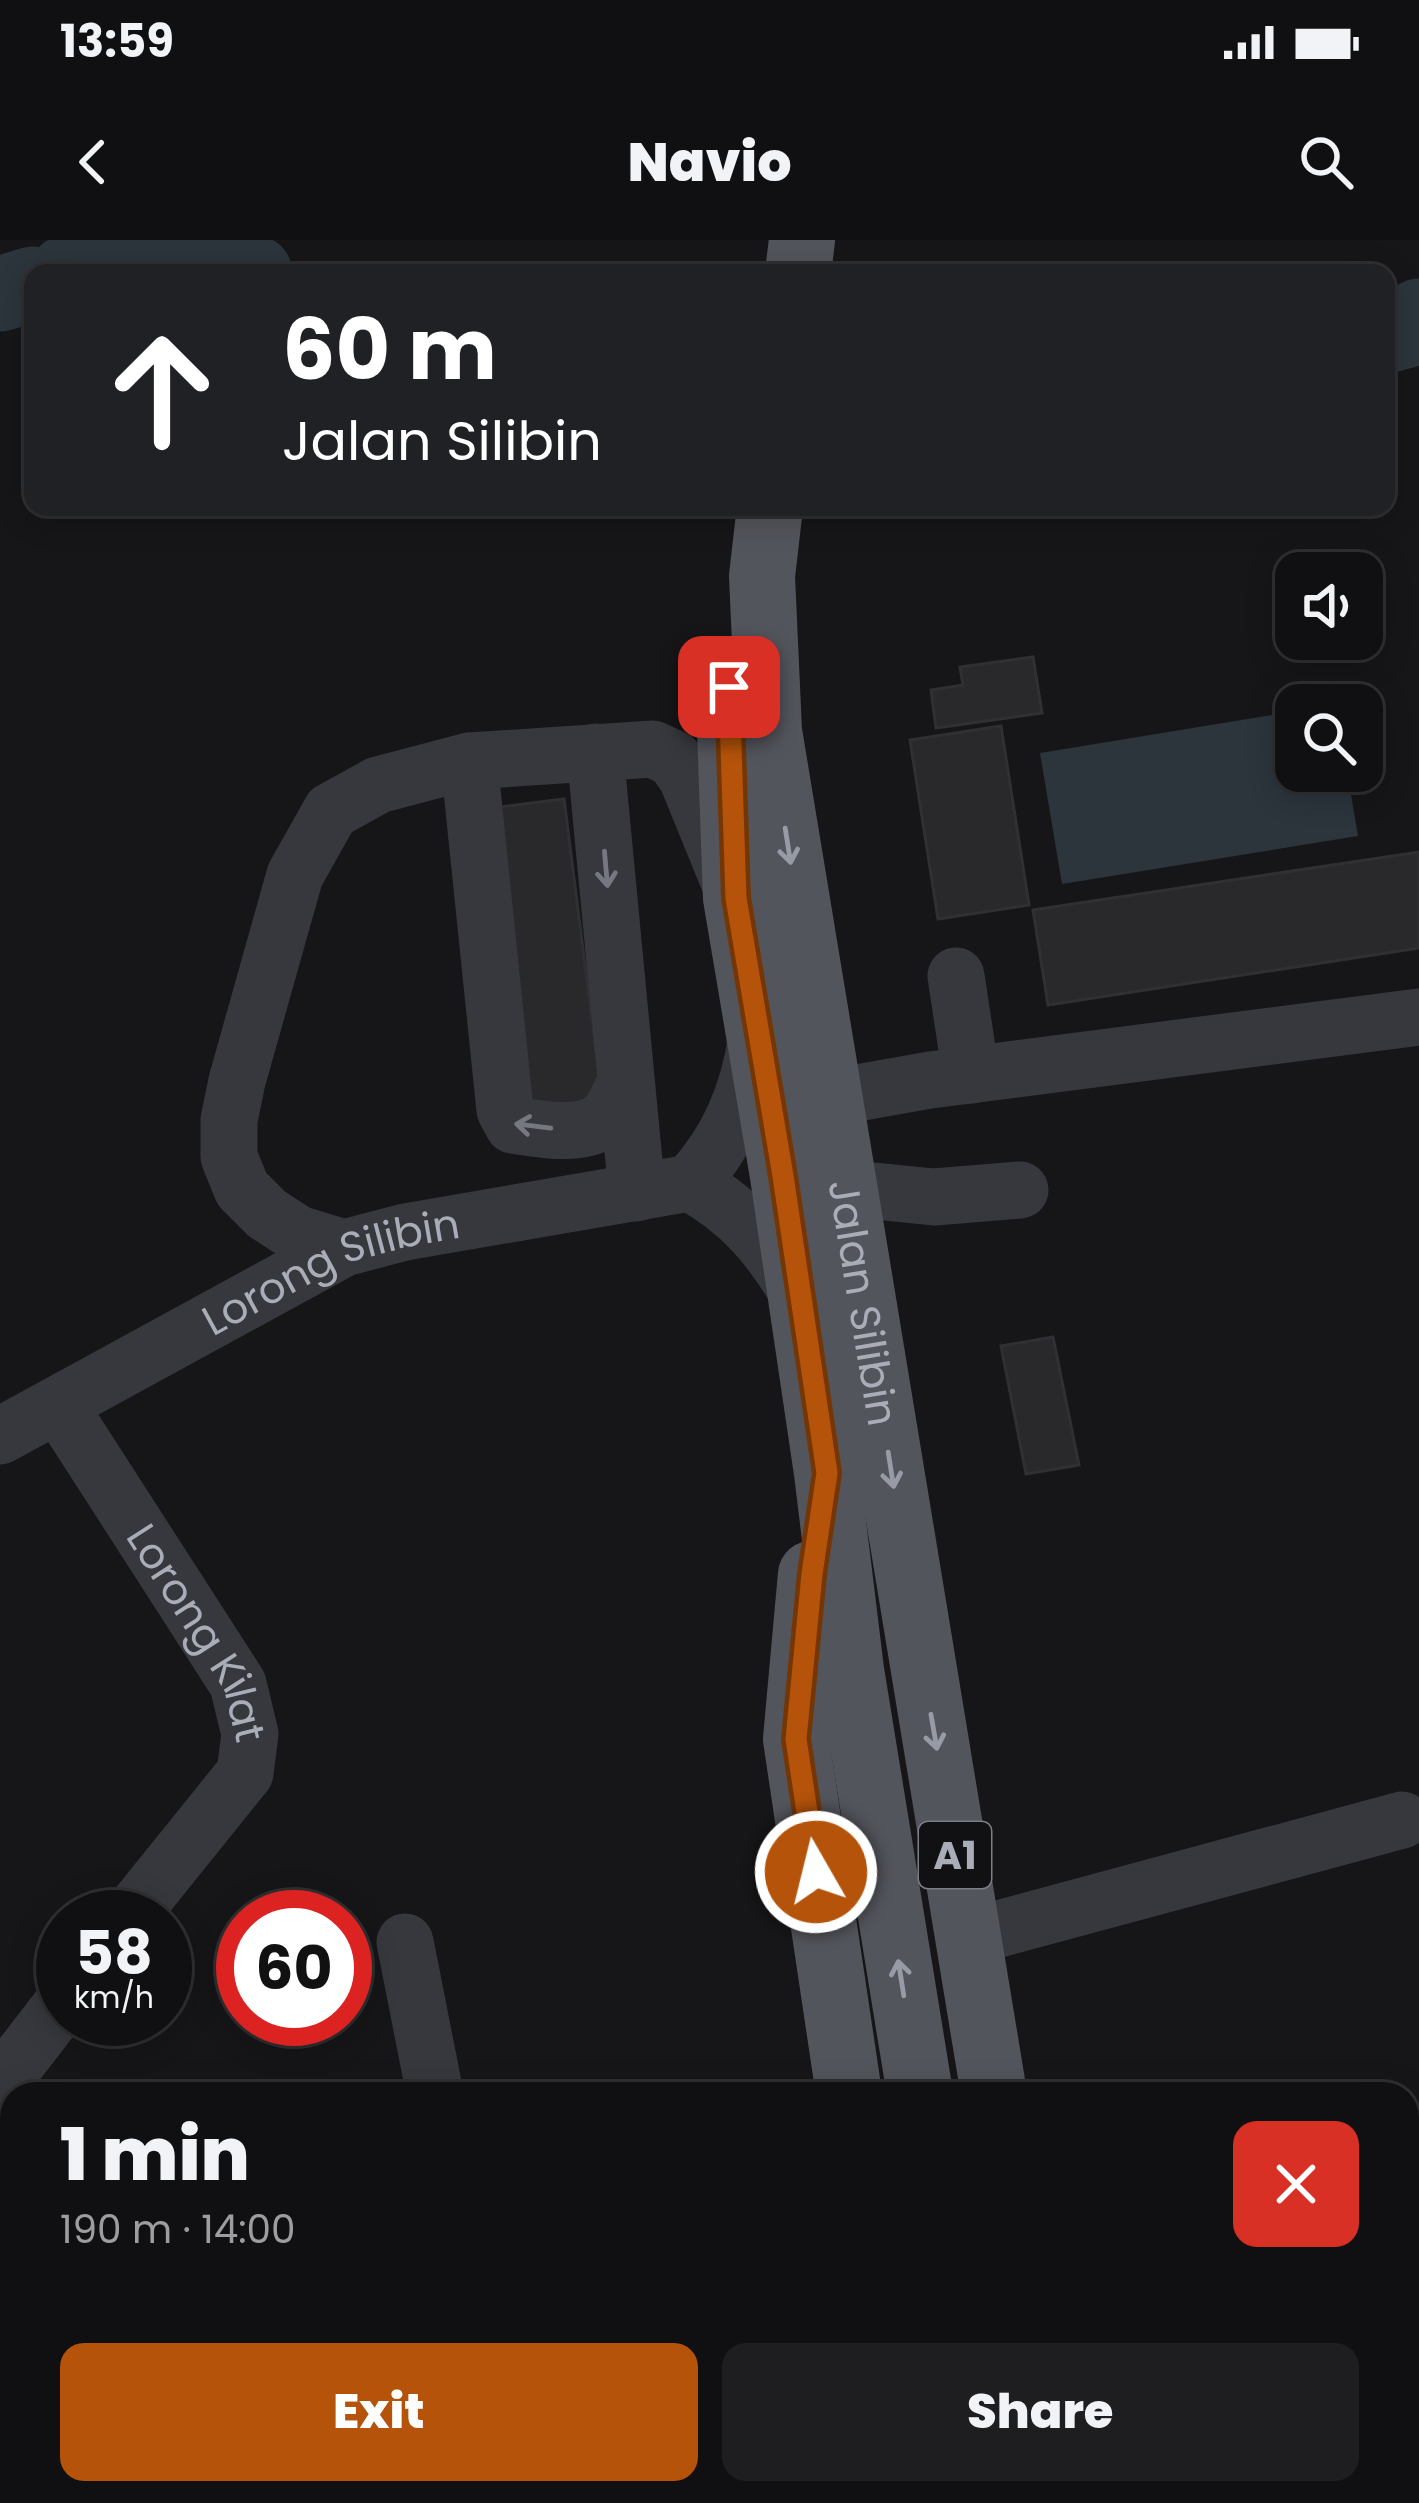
<!DOCTYPE html>
<meta charset="utf-8">
<style>
:root{--surface:#101012;--page:#1e1e20;--text:#f1f3f6;--muted:#9c9d9f;--line:#303032;--accent:#b45309}
body{margin:0;font-family:Poppins,sans-serif;background:var(--page);color:var(--text);height:100vh;display:flex;flex-direction:column;font-size:45px;white-space:nowrap}
*{box-sizing:border-box;margin:0}
p{font-size:39px;color:var(--muted)}
.icon{flex:none;width:66px;height:66px;fill:none;stroke:currentColor;stroke-width:2;stroke-linecap:round;stroke-linejoin:round}
.map{position:relative;flex:1;overflow:hidden}
.panel{position:absolute;left:0px;top:1842px;width:1419px;height:423px;display:flex;flex-direction:column;background:var(--surface);border-radius:36px 36px 0 0;box-shadow:0 6px 30px #0003,0 0 0 3px var(--line)}
.panel>*{flex:none}
.guide{position:absolute;left:24px;top:24px;width:1371px;height:252px;border-radius:24px;box-shadow:0 6px 30px #0003,0 0 0 3px var(--line);background:#202124;color:#fff;overflow:hidden}
.controls{position:absolute;left:1275px;top:312px;display:grid;gap:24px}
.controls a{display:grid;place-items:center;width:108px;height:108px;border-radius:24px;background:var(--surface);box-shadow:0 6px 30px #0003,0 0 0 3px var(--line);font-size:60px}
.speed{position:absolute;left:36px;top:1650px;display:flex;gap:24px;font-size:60px;font-weight:700;text-align:center}
.speed>*{display:grid;place-content:center;width:156px;height:156px;border-radius:50%;background:var(--surface);box-shadow:0 6px 30px #0003,0 0 0 3px var(--line);line-height:1}
.speed small{font-size:30px;font-weight:400}
.speed .limit{border:18px solid #d22;background:#fff;color:#111}
.pin{position:absolute;display:grid;place-items:center;width:102px;height:102px;color:#fff;margin:-51px;border-radius:24px;box-shadow:0 6px 18px #0006}
.me{position:absolute;width:132px;margin:-66px;rotate:352deg;stroke-linejoin:round;filter:drop-shadow(0 0 9px #0008)}
.turn{display:flex;align-items:center;gap:42px;height:252px;padding:0 60px;font-size:54px}
.turn .icon{width:156px;height:156px;stroke-width:2.5}
.turn b{display:block;font-size:84px;line-height:102px}
.round{display:grid;place-items:center;flex:none;width:126px;height:126px;border-radius:24px;background:var(--page)}
.headline{display:flex;align-items:center;justify-content:space-between;height:204px;padding:0 60px}
h1{font-size:72px;font-weight:800;line-height:90px}
.primary-button{display:flex;gap:24px;margin-top:auto;padding:24px 60px}
.primary-button a{flex:1;height:138px;border-radius:24px;background:var(--accent);color:#fff;font-size:48px;font-weight:800;line-height:138px;text-align:center}
.primary-button a+a{background:var(--page);color:var(--text)}
.status{display:flex;justify-content:space-between;align-items:center;height:84px;padding:0 60px;background:var(--surface);direction:ltr}
.status svg{height:33px;fill:currentColor}
header{display:flex;justify-content:space-between;align-items:center;height:156px;padding:0 60px;background:var(--surface);font-size:54px;font-weight:800}
.map>svg:first-child{display:block}
.water{fill:#2c353c}
.lines{fill:none;stroke-linecap:round;stroke-linejoin:round}
.stream{stroke:#2c353c;stroke-width:12}
.river{stroke:#2c353c;stroke-width:75}
.building{fill:#29292c;stroke:#303034;stroke-width:3}
.minor{stroke:#37383d;stroke-width:57}
.major{stroke:#53555c;stroke-width:66}
.oneway{stroke:#979ba6}
.oneway2{stroke:#757881}
.route-casing{stroke:#753606;stroke-width:30}
.route{stroke:#b45309;stroke-width:21}
.labels{text-anchor:middle;dominant-baseline:central;stroke-width:12;stroke-linejoin:round;paint-order:stroke}
.shield{fill:#111113;stroke:#7b7e86;stroke-width:3}
.shield-label{font-size:39px;font-weight:bold;fill:#a8adb8}
.street-label{font-size:42px;fill:#a8adb8;stroke:#111113}
</style>
<div class="status"><b>13:59</b><svg viewBox="0 0 49 12"><path d="M0 12V9h3v3zM5 12V6h3v6zM10 12V3h3v9zM15 12V0h3v12zM26 1h20v11H26zM47 4h2v5h-2z"/></svg></div>
<header><svg class="icon" aria-label="back" viewBox="0 0 24 24"><path d="M15 5l-7 7 7 7"/></svg>Navio<svg class="icon" aria-label="search" viewBox="0 0 24 24"><circle cx="10" cy="10" r="6"/><path d="M15 15l6 6"/></svg></header>
<div class="map">
<svg width="1419" height="2263" viewBox="0 0 1419 2263">
<rect width="100%" height="100%" fill="#161618"/>
<!-- water -->
<path class="water" d="M1296 471V531H1347L1358 596 1062 644 1040 513Z"/>
<g class="lines">
<!-- stream -->
<path class="stream" d="M1408 90 1419 114"/>
<!-- river -->
<g class="river">
<path d="M66 33 160 2 255 33"/>
<path d="M0 54 33 44"/>
<path d="M1386 96 1408 90 1419 76"/>
</g>
</g>
<!-- building -->
<g class="building">
<path d="M1033 417 1042 473 936 488 931 450 963 445 960 427Z"/>
<path d="M1001 486 1029 665 938 679 910 500Z"/>
<path d="M564 559 602 859 522 869 484 569Z"/>
<path d="M1419 612V708L1048 765 1033 670Z"/>
<path d="M1053 1097 1079 1225 1026 1234 1001 1106Z"/>
</g>
<g class="lines">
<!-- minor -->
<g class="minor">
<path d="M595 512 637 953"/>
<path d="M469 521 505 870 513 885C539 889 587 899 607 876 615 867 620 853 626 842"/>
<path d="M956 736 971 835"/>
<path d="M829 858 930 840 1419 777"/>
<path d="M690 943C741 970 772 1009 801 1058"/>
<path d="M844 948 934 957 1020 950"/>
<path d="M344 1008 298 994 267 974 242 949 229 917V880L237 841 295 635 331 571 378 545 469 521 653 509 674 519 687 538 729 641"/>
<path id="s1" d="M59 1166 238 1444 250 1494 245 1533 129 1677"/>
<path id="s2" d="M0 1196 344 1008 405 992 690 943C729 901 748 854 757 797"/>
<path d="M969 1697 1402 1580"/>
<path d="M405 1702 435 1854"/>
<path d="M0 1845 63 1763"/>
<path d="M213 2263 234 2253"/>
<path d="M634 2263 635 2253"/>
<path d="M875 2263 898 2253"/>
</g>
<!-- major -->
<g class="major">
<path d="M798 33 802 0"/>
<path id="s3" d="M770 267 762 336 769 491 994 1854"/>
<path d="M729 462 736 658 783 936 827 1233 851 1430 920 1854"/>
<path d="M811 1334 796 1499 849 1854"/>
<path d="M999 2253 1002 2263"/>
<path d="M1065 2253 1067 2263"/>
</g>
</g>
<!-- one-way arrows -->
<defs><path id="oneway-shaft" d="M-6 0H5M1.5-3L5.5 0L1.5 3" fill="none" stroke-width="1.6" stroke-linecap="round" stroke-linejoin="round" transform="scale(3)"/></defs>
<g class="oneway">
<use href="#oneway-shaft" transform="translate(788 606) rotate(81)"/>
<use href="#oneway-shaft" transform="translate(891 1230) rotate(81)"/>
<use href="#oneway-shaft" transform="translate(934 1492) rotate(80)"/>
<use href="#oneway-shaft" transform="translate(901 1738) rotate(-99)"/>
</g>
<g class="oneway2">
<use href="#oneway-shaft" transform="translate(606 629) rotate(85)"/>
<use href="#oneway-shaft" transform="translate(533 886) rotate(-173)"/>
</g>
<g class="lines">
<defs>
<path id="route" d="M729 447 736 658 783 936 827 1233 812 1334 796 1499 816 1632"/>
</defs>
<!-- route casing -->
<use href="#route" class="route-casing"/>
<!-- route -->
<use href="#route" class="route"/>
</g>
<g class="labels">
<!-- shield labels -->
<rect class="shield" x="919" y="1582" width="72" height="66" rx="9"/>
<g class="shield-label">
<text x="955" y="1615">A1</text>
</g>
<!-- street labels -->
<g class="street-label">
<text stroke="none"><textPath href="#s2" startOffset="372">Lorong Silibin</textPath></text>
<text stroke="none"><textPath href="#s3" startOffset="804">Jalan Silibin</textPath></text>
<text stroke="none"><textPath href="#s1" startOffset="267">Lorong Kilat</textPath></text>
</g>
</g>
</svg>
<div class="controls">
<a><svg class="icon" aria-label="sound" viewBox="0 0 24 24"><path d="M4 9h4l5-4v14l-5-4H4zM17 9q2 3 0 6"/></svg></a>
<a><svg class="icon" aria-label="search" viewBox="0 0 24 24"><circle cx="10" cy="10" r="6"/><path d="M15 15l6 6"/></svg></a>
</div>
<div class="speed"><div>58<small>km/h</small></div><div class="limit">60</div></div>
<div class="pin" style="left:729px;top:447px;background:#d93025"><svg class="icon" aria-label="arrive" viewBox="0 0 24 24"><path d="M6 21V4h12l-3 4 3 4H6"/></svg></div>
<svg class="me" style="left:816px;top:1632px" viewBox="-20 -20 40 40"><circle r="17" fill="#b45309" stroke="#fff" stroke-width="3"/><path d="M0-11L8 9 0 5-8 9z" fill="#fff"/></svg>
<div class="guide">
<div class="turn"><svg class="icon" aria-label="ahead" viewBox="0 0 24 24"><path d="M12 20V5M6 11l6-6 6 6"/></svg><div><b>60 m</b>Jalan Silibin</div></div>
</div>
<section class="panel">
<div class="headline"><div><h1>1 min</h1><p>190 m · 14:00</p></div><a class="round" style="background:#d93025;color:#fff"><svg class="icon" aria-label="close" viewBox="0 0 24 24"><path d="M6 6l12 12M18 6L6 18"/></svg></a></div>
<div class="primary-button"><a>Exit</a><a>Share</a></div>
</section>
</div>
